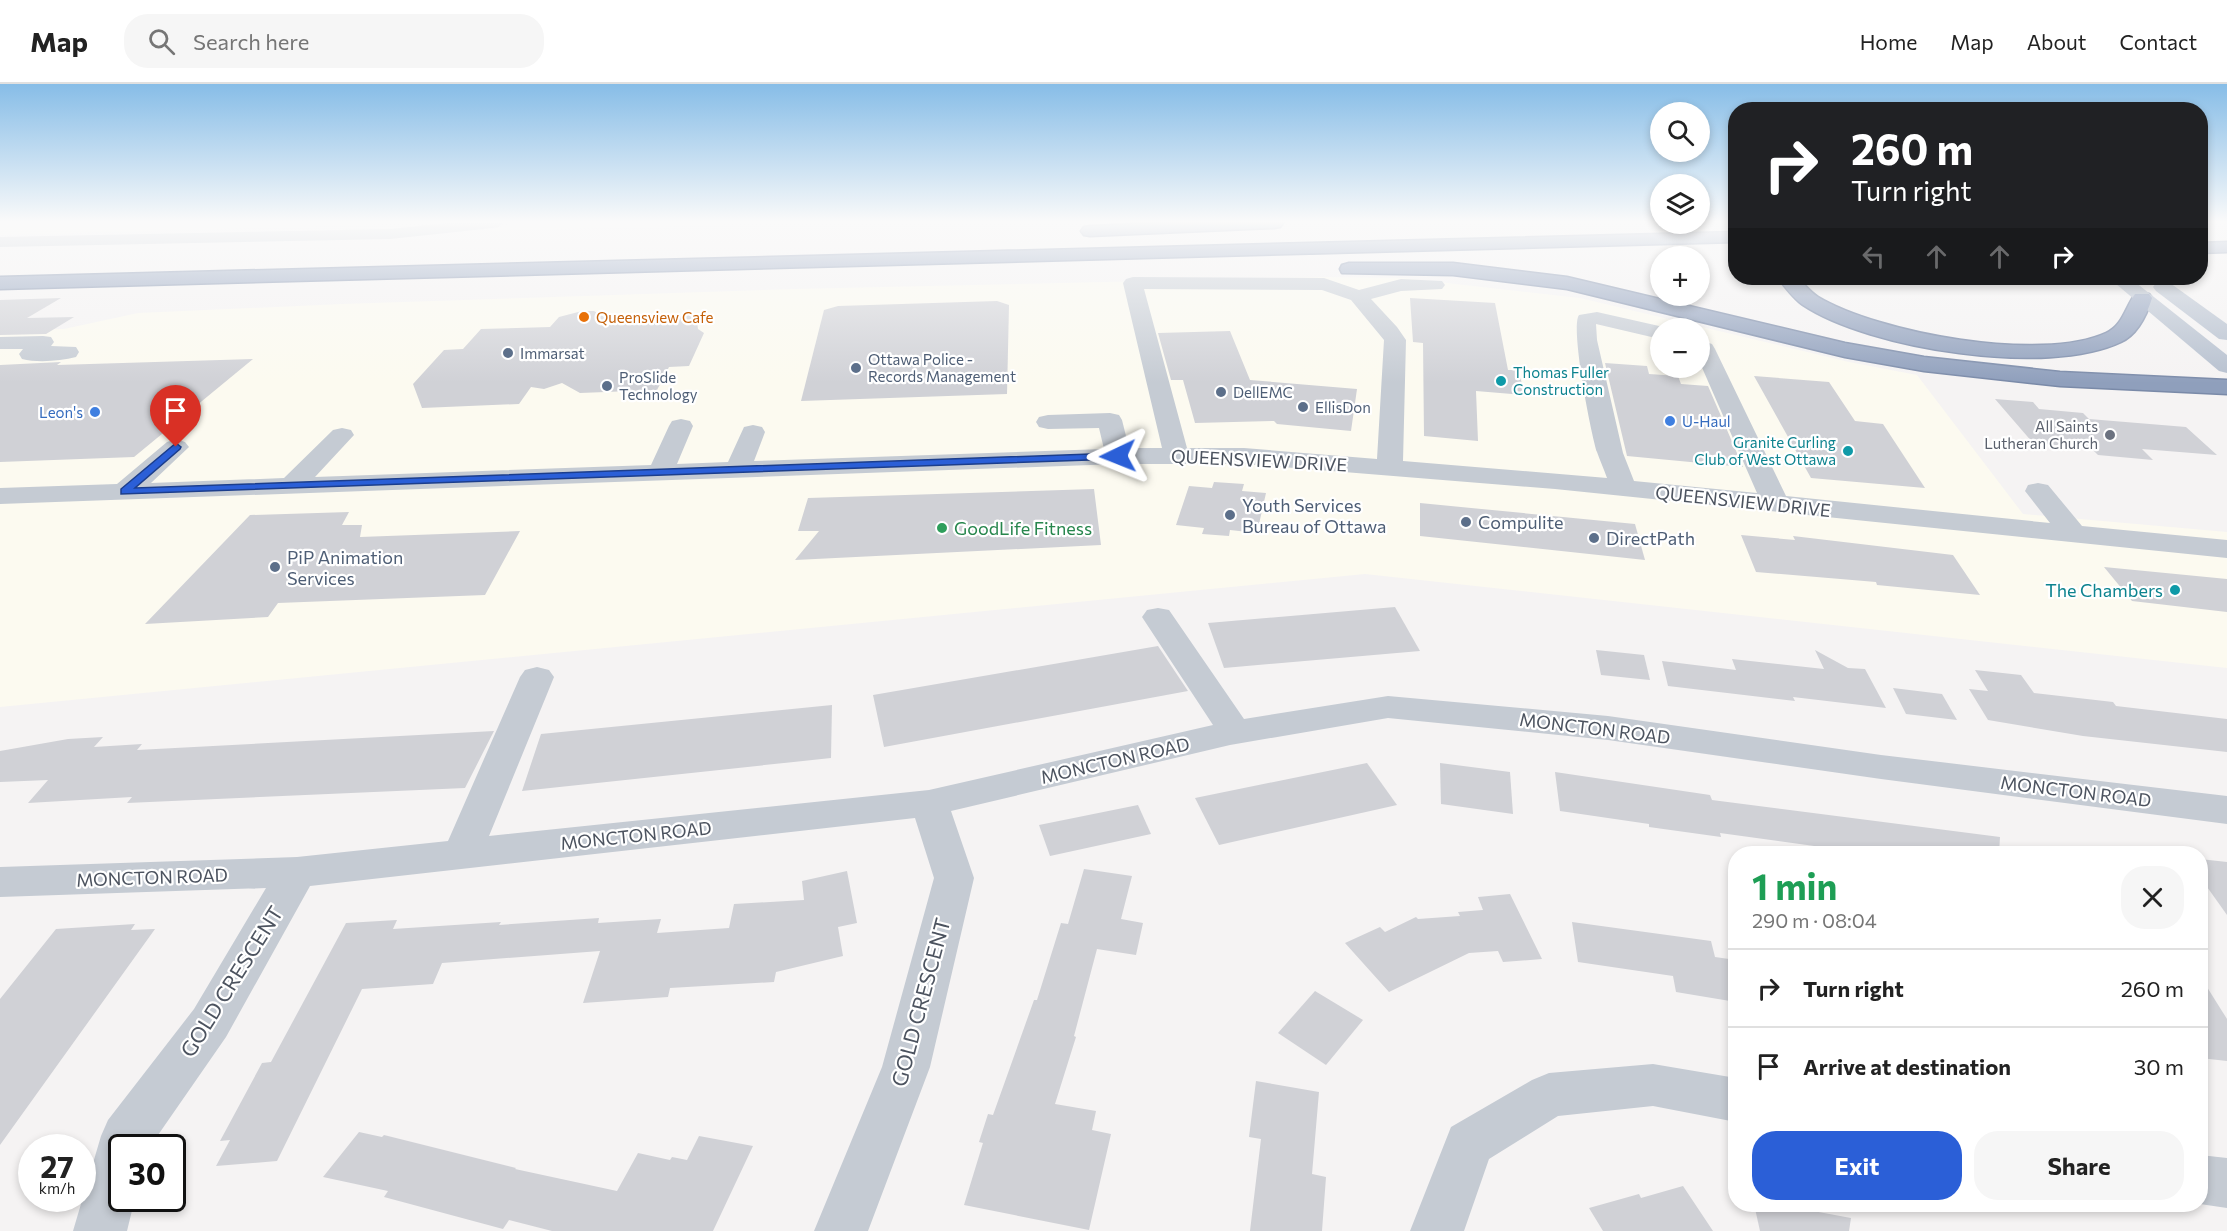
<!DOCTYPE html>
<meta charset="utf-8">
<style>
:root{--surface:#fff;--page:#f6f6f6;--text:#222;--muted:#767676;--line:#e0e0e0;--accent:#2b5fd7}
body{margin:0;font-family:Commissioner,sans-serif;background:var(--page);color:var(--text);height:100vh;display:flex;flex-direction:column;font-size:22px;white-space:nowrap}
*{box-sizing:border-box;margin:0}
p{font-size:20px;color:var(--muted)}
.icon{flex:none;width:33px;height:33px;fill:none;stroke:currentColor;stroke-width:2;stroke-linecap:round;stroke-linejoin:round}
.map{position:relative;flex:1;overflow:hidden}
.sheet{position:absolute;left:1728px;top:762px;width:480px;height:366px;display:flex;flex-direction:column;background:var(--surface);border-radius:24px;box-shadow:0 3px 9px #0003}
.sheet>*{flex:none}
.banner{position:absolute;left:1728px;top:18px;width:480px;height:183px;border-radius:24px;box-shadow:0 3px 9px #0003;background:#202124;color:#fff;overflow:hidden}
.fabs{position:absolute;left:1650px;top:18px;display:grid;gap:12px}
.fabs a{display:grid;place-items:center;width:60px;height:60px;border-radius:50%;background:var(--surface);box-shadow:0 3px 9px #0003;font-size:30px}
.speed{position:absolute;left:18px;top:1050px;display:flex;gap:12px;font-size:30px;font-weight:700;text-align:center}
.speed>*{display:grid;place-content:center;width:78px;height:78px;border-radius:50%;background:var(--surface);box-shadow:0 3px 9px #0003;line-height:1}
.speed small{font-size:15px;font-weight:400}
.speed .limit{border:3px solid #111;border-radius:9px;background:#fff;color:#111}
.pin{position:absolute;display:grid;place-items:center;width:51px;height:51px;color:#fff;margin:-62px -26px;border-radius:50% 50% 50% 0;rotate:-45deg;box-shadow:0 0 6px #0007}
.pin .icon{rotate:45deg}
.me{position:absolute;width:66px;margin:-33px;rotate:268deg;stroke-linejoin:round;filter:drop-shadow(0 0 4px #0008)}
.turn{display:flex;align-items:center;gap:21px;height:126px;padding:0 24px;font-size:27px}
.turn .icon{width:78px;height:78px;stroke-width:2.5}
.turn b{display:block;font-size:42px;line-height:51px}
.lanes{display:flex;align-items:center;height:57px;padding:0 24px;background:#0003;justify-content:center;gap:30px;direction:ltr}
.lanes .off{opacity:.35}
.round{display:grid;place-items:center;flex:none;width:63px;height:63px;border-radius:24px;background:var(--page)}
.overview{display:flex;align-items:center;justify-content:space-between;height:102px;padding:0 24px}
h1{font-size:36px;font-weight:700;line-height:45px;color:#1e9e55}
.button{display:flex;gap:12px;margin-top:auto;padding:12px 24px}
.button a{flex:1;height:69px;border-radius:24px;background:var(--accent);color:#fff;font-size:24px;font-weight:700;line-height:69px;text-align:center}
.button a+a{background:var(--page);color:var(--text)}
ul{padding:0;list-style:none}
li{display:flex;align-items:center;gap:18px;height:78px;padding:0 24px;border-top:2px solid var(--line)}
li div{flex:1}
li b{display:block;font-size:22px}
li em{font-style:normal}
header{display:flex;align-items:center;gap:36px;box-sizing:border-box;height:84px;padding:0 30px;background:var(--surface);border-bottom:2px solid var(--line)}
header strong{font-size:28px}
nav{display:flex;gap:33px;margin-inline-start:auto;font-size:21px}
.search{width:420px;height:54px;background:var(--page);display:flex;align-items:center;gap:15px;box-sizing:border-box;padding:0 21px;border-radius:24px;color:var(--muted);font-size:22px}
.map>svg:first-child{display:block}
.commercial{fill:#fcfaf0;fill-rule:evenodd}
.building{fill:#d0d1d6}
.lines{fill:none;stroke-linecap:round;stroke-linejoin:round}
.highway-casing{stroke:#7a8aa8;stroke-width:3}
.minor{fill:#c5cbd3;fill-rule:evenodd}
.major{fill:#b5bfce;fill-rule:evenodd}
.highway{fill:#8f9fbc;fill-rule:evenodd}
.route{fill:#2b5fd7;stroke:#1c3e8c;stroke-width:1.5}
.food-dot{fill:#e8710a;stroke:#fff;stroke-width:2}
.service-dot{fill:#5c6f8a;stroke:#fff;stroke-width:2}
.culture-dot{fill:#0f9aa8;stroke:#fff;stroke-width:2}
.shop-dot{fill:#3f7fe0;stroke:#fff;stroke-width:2}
.worship-dot{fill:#6b7280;stroke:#fff;stroke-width:2}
.leisure-dot{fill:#2e9e5b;stroke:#fff;stroke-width:2}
.labels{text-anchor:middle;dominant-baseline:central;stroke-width:4.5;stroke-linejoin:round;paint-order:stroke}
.far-food-label{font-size:15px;fill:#c56008;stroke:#fff;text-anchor:start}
.far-service-label{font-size:15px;fill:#4e5e75;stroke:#fff;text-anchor:start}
.far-culture-label{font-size:15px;fill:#0d838f;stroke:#fff;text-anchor:start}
.far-shop-label{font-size:15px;fill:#366cbe;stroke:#fff;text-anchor:end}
.far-worship-label{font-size:15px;fill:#5b616d;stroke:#fff;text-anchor:end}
.street-label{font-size:18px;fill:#4c535f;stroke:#fff}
.service-label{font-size:18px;fill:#4e5e75;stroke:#fff;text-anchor:start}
.leisure-label{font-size:18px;fill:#27864d;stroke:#fff;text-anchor:start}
.culture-label{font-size:18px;fill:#0d838f;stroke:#fff;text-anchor:end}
.near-street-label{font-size:21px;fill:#4c535f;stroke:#fff}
</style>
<header>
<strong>Map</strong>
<div class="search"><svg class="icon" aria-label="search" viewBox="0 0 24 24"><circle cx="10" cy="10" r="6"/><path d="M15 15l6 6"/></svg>Search here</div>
<nav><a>Home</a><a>Map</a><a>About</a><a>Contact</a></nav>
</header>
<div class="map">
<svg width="2227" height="1147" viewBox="0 0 2227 1147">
<rect width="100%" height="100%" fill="#f5f3f3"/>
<!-- commercial -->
<g class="commercial">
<path d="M0 139H435L0 151Z"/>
<path d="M513 139H792L489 147Z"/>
<path d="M1324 193 1403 194 1580 214 1849 278 1917 291 2023 430 2227 448V584L1365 490 0 623V246L64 245 138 229 342 220 794 205ZM1660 244H1700V284H1660Z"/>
</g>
<!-- building -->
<g class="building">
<path d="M61 214 27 234 74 233 46 250 0 251V216Z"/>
<path d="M1410 214 1495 219 1508 286H1519L1524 311 1476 307 1478 357 1424 352 1423 259 1413 258Z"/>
<path d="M997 217 1009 221 1007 310 801 317 824 226 838 222Z"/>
<path d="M582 227H594L604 233 696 230 698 245 704 249 689 282 669 283 657 306 580 309 562 299 544 305 531 303 519 320 422 324 413 300 444 266 463 265 481 245 550 243 559 233Z"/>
<path d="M1230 247 1250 296 1357 305 1351 347 1277 340 1274 337 1195 339 1183 296H1171L1158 249Z"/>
<path d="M253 275 134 373 0 378V281L61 278 57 281Z"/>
<path d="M1605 279 1647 282 1649 290 1678 292 1681 300 1708 302 1743 383 1627 372Z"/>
<path d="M1754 292 1829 298 1855 337 1883 340 1925 404 1811 394Z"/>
<path d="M1995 315 2033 318 2039 325 2083 329 2089 335 2186 343 2217 371 2142 365 2153 376 2098 371 2091 364 2033 359Z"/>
<path d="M1214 398 1244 400 1242 407 1266 409 1257 449 1230 446 1229 452 1202 450 1204 444 1176 441 1189 402 1212 404Z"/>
<path d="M1094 405 1101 461 795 476 819 447H798L808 414Z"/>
<path d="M1420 419 1635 440 1645 476 1420 452Z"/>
<path d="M349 428 342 441H362L360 453 520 447 485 511 278 519 268 533 145 540 250 431Z"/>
<path d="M1741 451 1795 456 1793 452 1953 471 1980 511 1877 501 1876 498 1756 488Z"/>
<path d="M2104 483 2227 495V528L2132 517Z"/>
<path d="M1395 523 1420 567 1224 584 1208 539Z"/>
<path d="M1158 562 1188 607 884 663 873 611Z"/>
<path d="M1596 566 1644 571 1650 596 1601 591Z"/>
<path d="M1815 566 1848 584 1865 585 1886 624 1793 613 1795 617 1668 602 1662 577 1736 586 1732 575 1824 585Z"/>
<path d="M1975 586 2021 591 2034 609 2113 618 2116 622 2227 635V668L2083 652 1988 636 1969 605 1988 607Z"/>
<path d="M1893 604 1942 610 1957 636 1906 630Z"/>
<path d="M832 621 831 674 522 707 541 650Z"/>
<path d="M494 647 465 704 127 719 132 713 28 719 48 696 0 698V667L68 655 103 653 94 663 142 660 137 666Z"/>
<path d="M1367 679 1397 721 1219 761 1195 714Z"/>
<path d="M1440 679 1510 688 1513 730 1441 720Z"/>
<path d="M1555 688 1710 711 1712 716 2000 753 1999 770H1872L1720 749 1721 753 1649 743V740L1560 727Z"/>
<path d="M1138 721 1151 750 1050 772 1039 741Z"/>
<path d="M2200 775 2227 778V831L2200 793Z"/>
<path d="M1084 785 1132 792 1121 835 1143 839 1136 871 1097 865 1074 952 1076 953 1055 1020 1096 1027 1092 1046 1111 1050 1089 1146 964 1121 983 1059 979 1058 988 1030 993 1031 1034 916H1037L1061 839 1068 840Z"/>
<path d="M847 787 857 839 838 843 843 872 776 888 774 898 670 904 668 913 583 919 600 867 442 879 433 900 362 905 277 1077 216 1082 230 1056 220 1057 262 979 271 978 346 839 397 836 393 845 501 838 499 841 599 834 598 839 661 835 657 849 729 844 734 820 804 816 802 797Z"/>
<path d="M1510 810 1542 875 1503 878 1498 867 1469 869 1389 908 1345 859 1380 843 1385 848 1416 833 1418 835 1460 832 1458 828 1483 826 1478 813Z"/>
<path d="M1572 838 1711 857 1715 873 1736 876V918L1676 908 1673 892 1578 878Z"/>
<path d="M135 840 131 846 155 845 0 1061V915L56 845Z"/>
<path d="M2200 892 2227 935V977L2200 974Z"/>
<path d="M1315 907 1363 936 1326 981 1278 949Z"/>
<path d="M1256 997 1319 1008 1312 1090 1326 1093 1322 1147H1250L1261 1055 1249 1053Z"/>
<path d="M359 1048 382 1053 384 1051 516 1084 515 1085 617 1107 638 1069 670 1076 672 1073 687 1076 699 1052 753 1062 713 1147H552L509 1136 503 1145 384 1113 388 1107 323 1093Z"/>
<path d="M1683 1102 1713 1147H1603L1589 1124 1639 1110 1641 1114Z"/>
<path d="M1754 1120H1775L1851 1134 1849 1147H1760Z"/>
</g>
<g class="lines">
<defs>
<g id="highway">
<path d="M1159 139H1283L1280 143 1274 144 1090 152 1084 151 1081 147 1084 143 1090 142Z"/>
<path d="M1736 148V158L0 205V193Z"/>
<path d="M2227 158V168L2200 169V159Z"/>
<path d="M1349 179H1453L1567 193 1845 259 1924 273 2060 288 2227 296V310L2060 302 1924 287 1845 273 1567 205 1453 191 1342 189 1340 185 1342 181Z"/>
<path d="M1778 194H1798C1804 200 1810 208 1818 213 1878 249 2040 279 2106 249 2123 241 2125 224 2135 210H2149L2152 214C2147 230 2138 250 2121 258 2048 293 1869 265 1803 221 1794 215 1785 203 1778 194Z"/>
</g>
</defs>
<!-- highway casing -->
<use href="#highway" class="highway-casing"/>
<!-- minor -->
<g class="minor">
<path d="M446 139H502L499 143 493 144 390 155 0 163V153L390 145Z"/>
<path d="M1133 193 1324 194 1359 206 1401 195 1442 197 1445 201 1442 205 1401 207 1371 215 1397 243 1406 256 1403 377 1607 394C1604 385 1600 377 1597 368 1591 349 1570 243 1579 231L1597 228 1668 244H1660V255L1596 240 1597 256 1623 369 1634 397 1757 409 1700 279V256L1712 260 1715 265 1786 412 2050 439 2025 407 2028 401 2038 399 2048 401 2082 442 2227 456V474L1555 405 1244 380H1118L0 420V404L117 400 167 358 176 355 185 358 189 363 151 399 284 394 333 346 342 344 351 346 354 351 315 393 651 381 669 342 672 337 681 335 690 337 693 342 677 380 728 378 744 343 753 341 762 343 765 348 754 377 1104 365 1099 344 1048 345 1039 343 1036 338 1039 333 1048 331 1110 329 1119 331 1122 336 1129 364H1162L1123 199 1126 195ZM1144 205 1322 206 1351 216 1384 256 1377 375 1244 364H1187Z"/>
<path d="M43 252 51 253 54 258 51 262 76 263 79 268 76 273C60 277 38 279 22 275L19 270 23 265H0V253Z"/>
<path d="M1158 524 1169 526 1244 635 1388 612 1608 632 1881 671 2227 712V740L1881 695 1608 656 1388 634 1230 661 951 727 974 794 930 983 868 1147H814L882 983 934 794 915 734 310 802 226 953 149 1064H122V1114H135L127 1147H73L101 1052 108 1036 194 925 266 804 0 813V783L297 773 448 757 520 593 525 586 537 583 549 586 554 593 489 752 929 706 1213 641 1142 533 1147 526Z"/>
<path d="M1653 980 1736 994V1038L1653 1022 1558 1032 1489 1075 1464 1147H1410L1451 1043 1532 996 1549 989Z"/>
<path d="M2200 1071 2227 1074V1124L2200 1120Z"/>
</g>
<!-- major -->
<g class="major">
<path d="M2109 194H2130L2227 271V289L2219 287Z"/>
<path d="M2163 197 2170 199 2227 240V256L2219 255 2156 207 2153 203 2156 199Z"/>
</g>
<!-- highway -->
<use href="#highway" class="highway"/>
</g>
<!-- sky -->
<linearGradient id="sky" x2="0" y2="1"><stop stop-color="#87bde7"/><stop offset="0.46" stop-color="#fafafa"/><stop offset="1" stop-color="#fafafa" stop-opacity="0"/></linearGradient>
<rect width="2227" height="299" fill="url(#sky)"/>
<!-- route -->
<path class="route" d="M176 359 181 363 180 365 135 404 1118 369 1124 372 1118 375 121 410V405Z"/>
<!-- markers -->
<circle class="food-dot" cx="584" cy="233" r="6"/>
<g class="service-dot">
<circle cx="508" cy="269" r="6"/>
<circle cx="856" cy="284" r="6"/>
<circle cx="607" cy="302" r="6"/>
<circle cx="1221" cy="308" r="6"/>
<circle cx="1303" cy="323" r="6"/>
<circle cx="1230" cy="431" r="6"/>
<circle cx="1466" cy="438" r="6"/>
<circle cx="1594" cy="454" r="6"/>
<circle cx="275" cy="483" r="6"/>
</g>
<g class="culture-dot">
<circle cx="1501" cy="297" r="6"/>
<circle cx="1848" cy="367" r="6"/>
<circle cx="2175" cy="506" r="6"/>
</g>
<g class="shop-dot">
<circle cx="95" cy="328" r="6"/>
<circle cx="1670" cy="337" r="6"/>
</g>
<circle class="worship-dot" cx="2110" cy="351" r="6"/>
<circle class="leisure-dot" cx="942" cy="444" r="6"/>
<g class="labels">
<!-- far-food labels -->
<g class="far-food-label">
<text x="596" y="233">Queensview Cafe</text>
</g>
<!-- far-service labels -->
<g class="far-service-label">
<text x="520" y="269">Immarsat</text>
<text x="868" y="275">Ottawa Police -<tspan x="868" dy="17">Records Management</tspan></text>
<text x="619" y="293">ProSlide<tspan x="619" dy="17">Technology</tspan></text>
<text x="1233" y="308">DellEMC</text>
<text x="1315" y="323">EllisDon</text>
</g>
<!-- far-culture labels -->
<g class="far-culture-label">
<text x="1513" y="288">Thomas Fuller<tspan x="1513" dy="17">Construction</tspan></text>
<text x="1836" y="358" text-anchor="end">Granite Curling<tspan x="1836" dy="17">Club of West Ottawa</tspan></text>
</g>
<!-- far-shop labels -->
<g class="far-shop-label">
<text x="83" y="328">Leon's</text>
<text x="1682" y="337" text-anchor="start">U-Haul</text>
</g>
<!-- far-worship labels -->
<g class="far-worship-label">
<text x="2098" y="342">All Saints<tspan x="2098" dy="17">Lutheran Church</tspan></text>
</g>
<!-- street labels -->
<g class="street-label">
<text transform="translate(1259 376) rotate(3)">QUEENSVIEW DRIVE</text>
<text transform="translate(1743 417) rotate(6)">QUEENSVIEW DRIVE</text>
<text transform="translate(1595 644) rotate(7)">MONCTON ROAD</text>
<text transform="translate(1115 676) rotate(-13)">MONCTON ROAD</text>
<text transform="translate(2076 707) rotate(7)">MONCTON ROAD</text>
<text transform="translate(636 751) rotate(-6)">MONCTON ROAD</text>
<text transform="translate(152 793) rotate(-2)">MONCTON ROAD</text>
</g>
<!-- service labels -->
<g class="service-label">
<text x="1242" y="421">Youth Services<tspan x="1242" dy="21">Bureau of Ottawa</tspan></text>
<text x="1478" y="438">Compulite</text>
<text x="1606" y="454">DirectPath</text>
<text x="287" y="473">PiP Animation<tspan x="287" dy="21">Services</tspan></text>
</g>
<!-- leisure labels -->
<g class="leisure-label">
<text x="954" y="444">GoodLife Fitness</text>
</g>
<!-- culture labels -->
<g class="culture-label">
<text x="2163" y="506">The Chambers</text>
</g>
<!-- near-street labels -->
<g class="near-street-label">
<text transform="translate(231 897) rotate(-58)">GOLD CRESCENT</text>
<text transform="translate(920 918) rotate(-75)">GOLD CRESCENT</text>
</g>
</g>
</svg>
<div class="fabs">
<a><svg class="icon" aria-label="search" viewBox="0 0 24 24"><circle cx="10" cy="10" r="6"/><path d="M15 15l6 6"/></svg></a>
<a><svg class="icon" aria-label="layers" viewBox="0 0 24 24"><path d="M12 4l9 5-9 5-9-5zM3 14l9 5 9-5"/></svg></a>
<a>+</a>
<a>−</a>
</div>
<div class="speed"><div>27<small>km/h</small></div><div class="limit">30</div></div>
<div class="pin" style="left:176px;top:363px;background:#d93025"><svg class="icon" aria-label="arrive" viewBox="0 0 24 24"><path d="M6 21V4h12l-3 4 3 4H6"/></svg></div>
<svg class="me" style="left:1118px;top:372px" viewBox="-20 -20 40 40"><path d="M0-17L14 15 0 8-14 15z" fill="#2b5fd7" stroke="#fff" stroke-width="4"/></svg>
<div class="banner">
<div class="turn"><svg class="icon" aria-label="right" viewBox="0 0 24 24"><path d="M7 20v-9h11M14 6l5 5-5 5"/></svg><div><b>260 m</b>Turn right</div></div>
<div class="lanes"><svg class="icon off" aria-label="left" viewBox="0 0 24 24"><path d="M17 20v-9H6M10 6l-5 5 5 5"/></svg><svg class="icon off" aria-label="ahead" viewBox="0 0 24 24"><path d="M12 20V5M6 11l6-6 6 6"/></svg><svg class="icon off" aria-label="ahead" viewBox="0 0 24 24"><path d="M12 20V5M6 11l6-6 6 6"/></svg><svg class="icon" aria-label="right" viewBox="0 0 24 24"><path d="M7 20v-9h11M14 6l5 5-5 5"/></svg></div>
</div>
<section class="sheet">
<div class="overview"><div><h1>1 min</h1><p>290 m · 08:04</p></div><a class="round"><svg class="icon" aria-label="close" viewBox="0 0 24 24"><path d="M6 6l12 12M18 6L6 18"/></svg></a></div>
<ul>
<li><svg class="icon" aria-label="right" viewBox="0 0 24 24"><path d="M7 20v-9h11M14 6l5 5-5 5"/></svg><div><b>Turn right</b></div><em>260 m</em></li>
<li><svg class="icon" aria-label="arrive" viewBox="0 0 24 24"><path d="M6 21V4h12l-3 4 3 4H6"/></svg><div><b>Arrive at destination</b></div><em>30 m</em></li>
</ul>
<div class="button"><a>Exit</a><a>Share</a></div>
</section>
</div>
